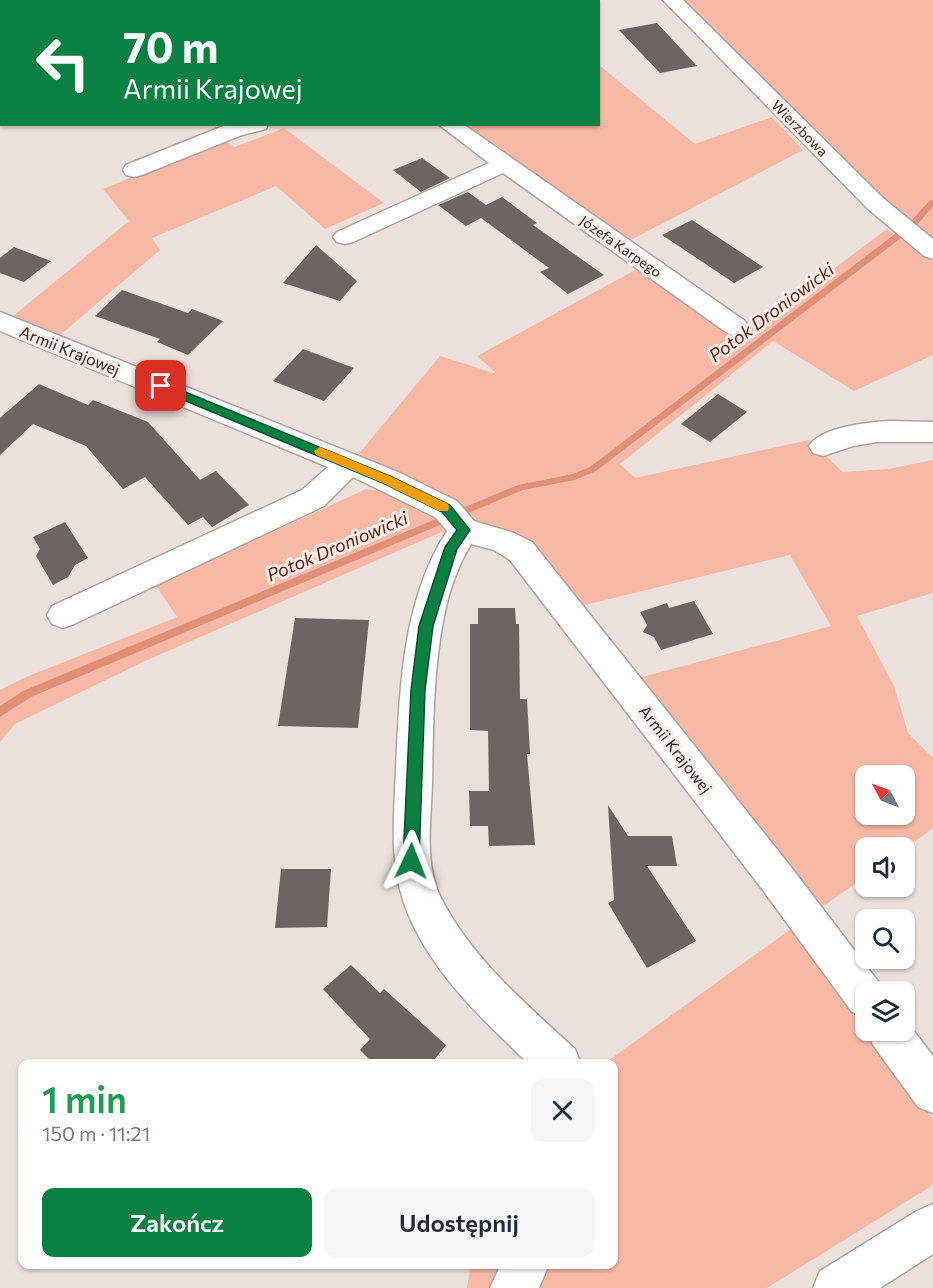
<!DOCTYPE html>
<html lang="pl">
<meta charset="utf-8">
<style>
:root{--surface:#fff;--page:#f6f6f7;--text:#1f2937;--muted:#747a83;--accent:#0b8043}
body{margin:0;font-family:Commissioner,sans-serif;background:var(--page);color:var(--text);height:100vh;display:flex;flex-direction:column;font-size:22px;white-space:nowrap}
*{box-sizing:border-box;margin:0}
p{font-size:20px;color:var(--muted)}
.icon{flex:none;width:33px;height:33px;fill:none;stroke:currentColor;stroke-width:2;stroke-linecap:round;stroke-linejoin:round}
.map{position:relative;flex:1;overflow:hidden}
.drawer{position:absolute;left:18px;top:1059px;width:600px;height:210px;display:flex;flex-direction:column;background:var(--surface);border-radius:12px;box-shadow:0 2px 4px #0004}
.drawer>*{flex:none}
.hud{position:absolute;left:0px;top:0px;width:600px;height:126px;box-shadow:0 2px 4px #0004;background:#0b8043;color:#fff;overflow:hidden}
.needle{width:39px;rotate:311deg}
.controls{position:absolute;left:855px;top:765px;display:grid;gap:12px}
.controls a{display:grid;place-items:center;width:60px;height:60px;border-radius:12px;background:var(--surface);box-shadow:0 2px 4px #0004;font-size:30px}
.pin{position:absolute;display:grid;place-items:center;width:51px;height:51px;color:#fff;margin:-26px;border-radius:12px;box-shadow:0 3px 9px #0006}
.me{position:absolute;width:66px;margin:-33px;rotate:2deg;stroke-linejoin:round;filter:drop-shadow(0 0 4px #0008)}
.turn{display:flex;align-items:center;gap:21px;height:126px;padding:0 24px;font-size:27px}
.turn .icon{width:78px;height:78px;stroke-width:2.5}
.turn b{display:block;font-size:42px;line-height:51px}
.round{display:grid;place-items:center;flex:none;width:63px;height:63px;border-radius:12px;background:var(--page)}
.head{display:flex;align-items:center;justify-content:space-between;height:102px;padding:0 24px}
h1{font-size:36px;font-weight:600;line-height:45px;color:#1e9e55}
.button{display:flex;gap:12px;margin-top:auto;padding:12px 24px}
.button a{flex:1;height:69px;border-radius:12px;background:var(--accent);color:#fff;font-size:24px;font-weight:600;line-height:69px;text-align:center}
.button a+a{background:var(--page);color:var(--text)}
.map>svg:first-child{display:block}
.green{fill:#f7b9a6;fill-rule:evenodd}
.lines{fill:none;stroke-linecap:round;stroke-linejoin:round}
.stream{fill:#df9079;fill-rule:evenodd}
.building{fill:#6f6461}
.minor-casing{stroke:#aea39f;stroke-width:3}
.minor{fill:#fff;fill-rule:evenodd}
.route{fill:#0b8043;stroke:#07532c;stroke-width:1.5}
.slow{fill:#f59e0b}
.labels{text-anchor:middle;dominant-baseline:central;stroke-width:6;stroke-linejoin:round;paint-order:stroke}
.far-street-label{font-size:14px;fill:#292423;stroke:#f9ede9}
.street-label{font-size:16px;fill:#292423;stroke:#f9ede9}
.water-label{font-size:18px;font-style:italic;fill:#611b04;stroke:#f9ede9}
</style>
<div class="map">
<svg width="933" height="1288" viewBox="0 0 933 1288">
<rect width="100%" height="100%" fill="#ece0dc"/>
<!-- green -->
<g class="green">
<path d="M677 0H933V244L898 214Z"/>
<path d="M599 65 695 144 772 117 803 150 629 241 466 125 598 124Z"/>
<path d="M284 128 384 203 325 229 276 186 152 238 160 250 59 336 13 316 129 221 103 189 224 139 235 147Z"/>
<path d="M887 229 933 262V355L854 391 773 341 620 464 635 478 809 440 843 472 888 469 933 460V593L857 616 894 686 908 733 933 758V828L905 849 866 848 865 877 818 910 635 679 831 626 790 555 577 607 520 539 466 517 356 457 440 356 497 374 477 356 637 269 730 337 804 291ZM866 776H904V814H866Z"/>
<path d="M366 489 394 493 430 511 444 531 143 662 15 724 0 742V690L26 677 177 617 156 586Z"/>
<path d="M795 926 865 1024 866 1030 870 1031 933 1119V1185L767 1288H467L470 1270 473 1265 614 1264V1064L605 1063Z"/>
</g>
<g class="lines">
<!-- stream -->
<path class="stream" d="M930 200H933V206L918 224 897 241 596 471 575 480 523 490 31 697 0 717V706L23 691 518 485 573 474 590 467 891 237 912 220Z"/>
</g>
<!-- building -->
<g class="building">
<path d="M657 23 697 66 660 73 619 30Z"/>
<path d="M422 158 450 178 421 192 393 170Z"/>
<path d="M468 192 486 205 502 197 537 223 533 225 604 275 568 294 540 272 549 268 481 218 466 226 438 205Z"/>
<path d="M692 220 763 267 734 283 662 235Z"/>
<path d="M316 245 357 281 340 301 283 283Z"/>
<path d="M14 247 51 261 24 282 0 273V258Z"/>
<path d="M122 290 188 313 192 309 223 321 188 355 157 342 160 339 95 316Z"/>
<path d="M303 349 354 368 324 401 273 381Z"/>
<path d="M39 384 88 405 93 400 148 422 200 480 216 471 249 505 212 527 203 517 188 525 145 477 123 489 86 446 33 424 0 455V418Z"/>
<path d="M718 394 747 412 710 442 681 424Z"/>
<path d="M65 522 88 558 75 565 68 577 53 585 36 556 40 549 33 537Z"/>
<path d="M694 601 713 634 661 650 654 637 643 632 647 625 640 612 667 603 669 608Z"/>
<path d="M478 608H515L516 624H519L520 699H527L530 754H527L535 845 489 846 488 826H470L469 791H489L488 731 470 730V624H478Z"/>
<path d="M295 618 369 620 358 728 278 726Z"/>
<path d="M608 805 628 836H672L677 866H647L696 941 647 968 608 903 614 900Z"/>
<path d="M281 869H331L327 927 275 928Z"/>
<path d="M351 965 380 993 384 989 446 1045 431 1064H374L360 1050 370 1039 323 989Z"/>
</g>
<g class="lines">
<defs>
<g id="minor">
<path d="M135 0H154L134 2Z"/>
<path d="M260 0H279L280 2H261Z"/>
<path d="M663 0H683L883 198 933 239V259L924 256 867 208Z"/>
<path d="M0 90H2L0 103Z"/>
<path d="M268 124 266 129 242 135 142 175 134 177 126 175 123 170 126 165 226 125Z"/>
<path d="M438 124H463L745 321 749 327 745 333 736 336 727 333 503 173 353 242 345 244 337 242 333 237 337 232 489 163Z"/>
<path d="M0 312 398 472 457 501 474 521 514 533 532 542 788 863 880 984 884 992H866V1018L852 1012 762 889 510 560 494 550 471 544C458 566 449 590 444 616 433 671 433 728 432 784 431 819 424 863 440 896 470 957 526 1004 575 1049L581 1064H529C483 1020 434 975 409 916 388 868 394 820 396 768 400 688 402 601 447 531L435 517 353 477 324 506 74 624 63 628 52 624 47 615 52 606 302 490 328 467 0 331Z"/>
<path d="M890 421 933 422V442H877L853 446 823 456 813 453 809 446C820 427 869 422 890 421Z"/>
<path d="M904 1018 933 1056V1113L918 1107 873 1045 867 1030H904Z"/>
<path d="M933 1204V1254L880 1288H813L820 1271 917 1211Z"/>
<path d="M501 1264H549L539 1288H490Z"/>
</g>
</defs>
<!-- minor casing -->
<use href="#minor" class="minor-casing"/>
<!-- minor -->
<use href="#minor" class="minor"/>
</g>
<!-- route -->
<path class="route" d="M161 382 392 477 450 505 470 530 457 549 433 626 425 690 419 861 417 866 411 869 406 866 403 861 411 690 419 626 445 547 457 530 442 512 383 483 157 389V383Z"/>
<!-- slow -->
<path class="slow" d="M320 447 392 477 448 504 449 507 448 511H439L383 483 316 455 314 451Z"/>
<g class="labels">
<!-- far-street labels -->
<g class="far-street-label">
<text transform="translate(800 128) rotate(45)">Wierzbowa</text>
<text transform="translate(621 246) rotate(35)">Józefa Karpego</text>
</g>
<!-- street labels -->
<g class="street-label">
<text transform="translate(70 350) rotate(22)">Armii Krajowej</text>
<text transform="translate(676 749) rotate(52)">Armii Krajowej</text>
</g>
<!-- water labels -->
<g class="water-label">
<text transform="translate(771 312) rotate(-37)">Potok Droniowicki</text>
<text transform="translate(337 546) rotate(-23)">Potok Droniowicki</text>
</g>
</g>
</svg>
<div class="controls">
<a><svg class="needle" viewBox="-14 -14 28 28"><path d="M0-13l5 13h-10z" fill="#e53935"/><path d="M0 13l5-13h-10z" fill="#747a83"/></svg></a>
<a><svg class="icon" aria-label="sound" viewBox="0 0 24 24"><path d="M4 9h4l5-4v14l-5-4H4zM17 9q2 3 0 6"/></svg></a>
<a><svg class="icon" aria-label="search" viewBox="0 0 24 24"><circle cx="10" cy="10" r="6"/><path d="M15 15l6 6"/></svg></a>
<a><svg class="icon" aria-label="layers" viewBox="0 0 24 24"><path d="M12 4l9 5-9 5-9-5zM3 14l9 5 9-5"/></svg></a>
</div>
<div class="pin" style="left:161px;top:386px;background:#d93025"><svg class="icon" aria-label="arrive" viewBox="0 0 24 24"><path d="M6 21V4h12l-3 4 3 4H6"/></svg></div>
<svg class="me" style="left:411px;top:861px" viewBox="-20 -20 40 40"><path d="M0-17L14 15 0 8-14 15z" fill="#0b8043" stroke="#fff" stroke-width="4"/></svg>
<div class="hud">
<div class="turn"><svg class="icon" aria-label="left" viewBox="0 0 24 24"><path d="M17 20v-9H6M10 6l-5 5 5 5"/></svg><div><b>70 m</b>Armii Krajowej</div></div>
</div>
<section class="drawer">
<div class="head"><div><h1>1 min</h1><p>150 m · 11:21</p></div><a class="round"><svg class="icon" aria-label="close" viewBox="0 0 24 24"><path d="M6 6l12 12M18 6L6 18"/></svg></a></div>
<div class="button"><a>Zakończ</a><a>Udostępnij</a></div>
</section>
</div>
